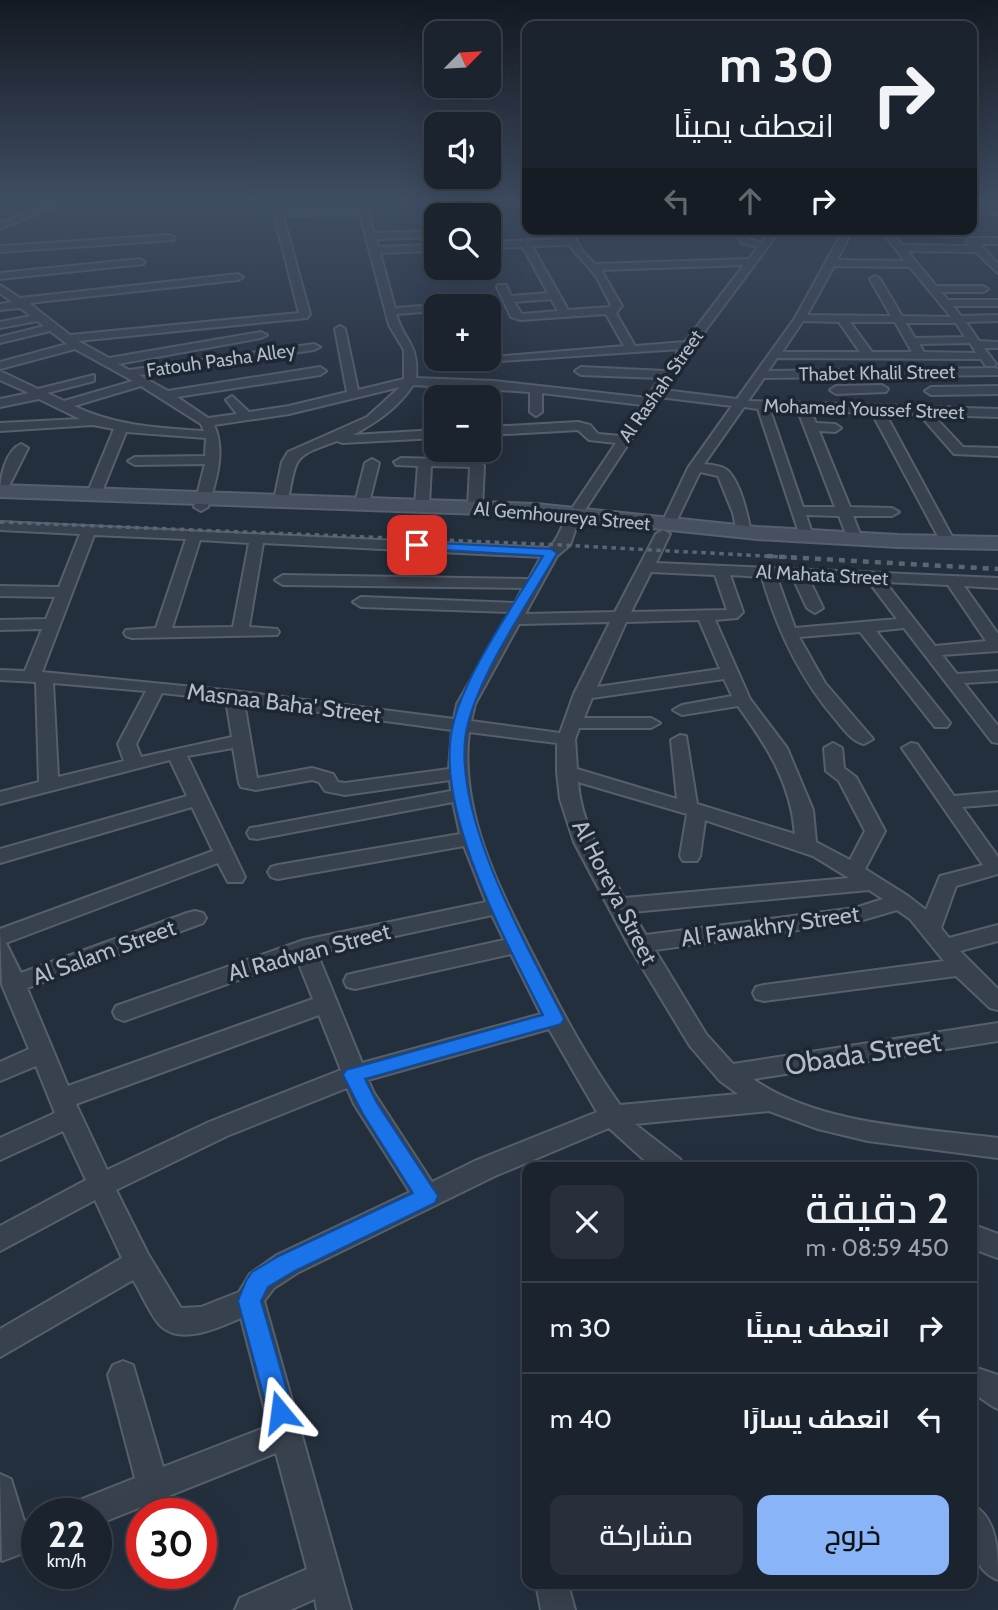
<!DOCTYPE html>
<html lang="ar">
<meta charset="utf-8">
<style>
:root{--surface:#1b232e;--page:#282f3a;--text:#f1f3f6;--muted:#a0a4aa;--line:#39404a;--accent:#8ab4f8}
body{margin:0;font-family:Cabin,Cairo,sans-serif;background:var(--page);color:var(--text);direction:rtl;height:100vh;display:flex;flex-direction:column;font-size:26px;white-space:nowrap}
*{box-sizing:border-box;margin:0}
p{font-size:23px;color:var(--muted)}
.icon{flex:none;width:38px;height:38px;fill:none;stroke:currentColor;stroke-width:2;stroke-linecap:round;stroke-linejoin:round}
.map{position:relative;flex:1;overflow:hidden;direction:ltr}
.side{position:absolute;left:522px;top:1162px;width:455px;height:427px;display:flex;flex-direction:column;background:var(--surface);border-radius:14px;box-shadow:0 7px 28px #0002,0 0 0 2px var(--line);direction:rtl}
.side>*{flex:none}
.guide{position:absolute;left:522px;top:21px;width:455px;height:214px;border-radius:14px;box-shadow:0 7px 28px #0002,0 0 0 2px var(--line);direction:rtl;background:#1b232e;color:var(--text);overflow:hidden}
.needle{width:46px;rotate:66deg}
.controls{position:absolute;left:424px;top:21px;display:grid;gap:14px}
.controls a{display:grid;place-items:center;width:77px;height:77px;border-radius:14px;background:var(--surface);box-shadow:0 7px 28px #0002,0 0 0 2px var(--line);font-size:35px}
.speed{position:absolute;left:21px;top:1498px;display:flex;gap:14px;font-size:35px;font-weight:700;text-align:center}
.speed>*{display:grid;place-content:center;width:91px;height:91px;border-radius:50%;background:var(--surface);box-shadow:0 7px 28px #0002,0 0 0 2px var(--line);line-height:1}
.speed small{font-size:18px;font-weight:400}
.speed .limit{border:10px solid #d22;background:#fff;color:#111}
.pin{position:absolute;display:grid;place-items:center;width:60px;height:60px;color:#fff;margin:-30px;border-radius:14px;box-shadow:0 4px 10px #0006}
.me{position:absolute;width:77px;margin:-38px;rotate:344deg;stroke-linejoin:round;filter:drop-shadow(0 0 5px #0008)}
.turn{display:flex;align-items:center;gap:24px;height:147px;padding:0 28px;font-size:32px}
.turn .icon{width:91px;height:91px;stroke-width:2.5}
.turn b{display:block;font-size:49px;line-height:60px}
.lanes{display:flex;align-items:center;height:66px;padding:0 28px;background:#0003;justify-content:center;gap:35px;direction:ltr}
.lanes .off{opacity:.35}
.round{display:grid;place-items:center;flex:none;width:74px;height:74px;border-radius:14px;background:var(--page)}
.summary{display:flex;align-items:center;justify-content:space-between;height:119px;padding:0 28px}
h1{font-size:42px;font-weight:600;line-height:52px}
.action{display:flex;gap:14px;margin-top:auto;padding:14px 28px}
.action a{flex:1;height:80px;border-radius:14px;background:var(--accent);color:#111;font-size:28px;font-weight:600;line-height:80px;text-align:center}
.action a+a{background:var(--page);color:var(--text)}
ul{padding:0;list-style:none}
li{display:flex;align-items:center;gap:21px;height:91px;padding:0 28px;border-top:2px solid var(--line)}
li div{flex:1}
li b{display:block;font-size:26px}
li em{font-style:normal}
.map>svg:first-child{display:block}
.lines{fill:none;stroke-linecap:round;stroke-linejoin:round}
.minor-casing{stroke:#565f6c;stroke-width:4}
.secondary-casing{stroke:#565f6c;stroke-width:4}
.minor{fill:#38414e;fill-rule:evenodd}
.secondary{fill:#465061;fill-rule:evenodd}
.rail-far1{stroke:#5a6575;stroke-width:3.5;stroke-dasharray:4.5 4.5;stroke-linecap:butt}
.rail{stroke:#5a6575;stroke-width:4.5;stroke-dasharray:6 6;stroke-linecap:butt}
.route{fill:#1a73e8;stroke:#114b97;stroke-width:2}
.labels{text-anchor:middle;dominant-baseline:central;stroke-width:7;stroke-linejoin:round;paint-order:stroke}
.far-street-label{font-size:19px;fill:#b4bcc9;stroke:#1d2633}
.street-label{font-size:23px;fill:#b4bcc9;stroke:#1d2633}
.near-street-label{font-size:28px;fill:#b4bcc9;stroke:#1d2633}
</style>
<div class="map">
<svg width="998" height="1610" viewBox="0 0 998 1610">
<rect width="100%" height="100%" fill="#242f3e"/>
<g class="lines">
<defs>
<g id="minor">
<path d="M51 203H63L0 229V223Z"/>
<path d="M283 203 289 205 285 211 367 209 374 233 436 231V237L376 239 378 247 428 245 433 248 428 251 380 253 395 308 436 305 440 306H436V311L396 314C404 342 419 343 416 378L494 381 647 398 660 378 581 375 575 371 581 367 665 371 680 349 500 361 498 359 504 356 624 346 606 314 521 320 511 317 497 287 498 285H506L511 296 548 293 523 247 488 248V242L566 239 561 229H570L582 251 595 264 749 259 758 247 742 243 733 229H742L748 239 762 243 772 229H781L693 347 664 390 737 399 795 318 844 229H853L837 260 905 261 880 229 964 230 969 233 964 236 894 235 902 245 971 246 966 241 968 238H998V244H980L998 264V273L976 252 907 251 936 286H983L988 289 983 292H941L948 300H998V306H953L961 316 998 315V321L966 322 979 341 998 342V348H984L996 364 994 366H986L981 359 777 358 768 371 995 368 998 369V375L764 378 748 401 998 409V417L933 415 963 447 998 448V456L954 454 919 414 885 413 955 542 948 546 941 542 872 413 811 411 816 423 835 424 841 428 835 432 819 431 850 507 892 508 899 512 892 516H853L862 539 855 543 848 539 839 516 806 515 813 536 811 539H801L758 409 744 407 704 464C713 465 725 466 730 473 742 488 747 514 751 532L744 536 737 532 733 513 718 476 700 472 673 528 668 529 661 525 688 468 732 406 659 397 581 516 576 517 569 513 616 443 589 440 578 430 488 435V427L578 422 590 425 598 434 621 436 642 405 542 393V412L536 416 530 412V392L499 390 494 415 488 419 487 389 413 385C398 408 377 422 353 435L436 430V438L342 443 337 441C293 457 297 455 288 500L281 504 274 500 282 462 288 452 367 417 400 387 289 414 214 425C226 451 216 481 208 507L201 511 194 507 205 464 135 465 128 461 135 457 205 456 206 438 126 432 101 494 94 498 87 494 114 429 93 425 0 431V423L80 419 39 399 0 407V399L29 393 0 380V371L38 389 94 375V381L47 393 64 401 133 381 75 349 0 369V362L67 344 50 331 0 343V337L44 326 37 321 0 328V322L31 316 20 308 0 310V304L12 302 0 293V285L20 298 238 274 243 277 238 280 29 303 70 335 299 313 274 214ZM360 214 389 325 404 350V379L358 390 345 329 340 326 335 329 347 392 289 406 249 412 232 396 226 400 237 414 208 418 177 397 320 375 326 371 320 367 168 391 139 375 314 350 320 347 314 344 129 370 118 364 261 338 267 335 261 332 109 358 78 341 307 318 310 314 283 216ZM569 245 596 276 611 305 610 307 568 310 532 246ZM744 265 685 342 635 346 616 313 622 306 601 270ZM834 266 910 267 951 317 902 316 880 279 875 276 870 279 891 316 807 315ZM551 299 558 311 522 314 514 302ZM803 321 839 322 860 352H782ZM850 322H895L912 352H872ZM906 323H956L965 337 915 338ZM970 343 976 353 924 352 919 344ZM141 386 201 424 204 431C158 428 116 426 74 406ZM770 410 798 411 835 507H803Z"/>
<path d="M971 207 998 208V214L971 213Z"/>
<path d="M170 235 175 238 173 240 0 252V246Z"/>
<path d="M140 259 145 262 143 264 0 279V273Z"/>
<path d="M882 385 888 389 886 392 836 394 830 390 836 386Z"/>
<path d="M998 386V394L931 395 925 391 931 387Z"/>
<path d="M21 444 28 448 7 490 0 494C0 478 5 451 21 444Z"/>
<path d="M401 458 480 460 484 466 482 507 475 511 468 507 470 467 431 466 429 505 422 509 417 508 415 505 418 466 396 465 394 462Z"/>
<path d="M372 459 379 463 369 503 367 506H357L355 503 365 463Z"/>
<path d="M571 518 578 522 570 545 557 556 525 614 615 612 656 534 663 530 670 534 656 563 998 578V588L964 586 998 634V651L942 655 957 674 998 671V681L964 683 998 726V743L992 742 904 628 876 631 947 719 950 723 947 727H935L860 632 799 637 825 683 873 739 864 744C853 742 843 729 836 720 800 678 777 630 762 577L730 575 743 612 737 618 715 620 750 699 787 748 813 810 816 842 850 860 865 831 839 781 826 771 824 748 833 743 842 748 844 768 856 777 885 831 865 869 908 896 926 910 940 876 983 865 902 748 911 743 917 744 954 796 998 792V804L962 807 998 857V874L956 886 941 928 949 938 998 925V941L960 951 998 989V1010L990 1008 956 976 764 1001 756 999 753 993 756 987 764 985 944 961 910 919 897 910 856 922 655 950 706 1034 733 1064 998 1023V1041L753 1079C818 1125 921 1128 998 1138V1158L868 1141 818 1129 769 1111 635 1124 680 1159 684 1167H652L609 1128 495 1176 297 1273 274 1288 264 1301 351 1610H317L315 1599 290 1610H235L240 1598 307 1569 276 1453 96 1525V1514H67L72 1503 135 1478 108 1375 113 1365 123 1361 133 1365 163 1467 269 1426 241 1318C220 1327 183 1345 162 1327 152 1319 141 1292 133 1280L0 1357V1329L122 1258 95 1200 0 1251V1226L86 1180 63 1131 0 1160V1138L55 1113 36 1066 0 1081V1062L29 1049 2 985 0 929 213 851 192 807 0 863V849L187 796 170 760 0 804V792L39 782 36 682 0 680V670L25 671 42 629 0 630V620L46 619 55 597 0 596V586L59 587 80 534 0 530V522L548 548C561 540 559 522 571 518ZM94 535 186 539 156 628 126 630 124 633 126 636 132 638 277 635 279 632 277 629 249 627 263 543 541 557 529 579 283 575 275 580 283 585 523 588 515 603 361 597 353 602 361 607 510 612 457 704 454 719 234 691 42 672ZM200 540 249 543 233 627 172 628ZM651 572 715 575 727 610 631 612ZM777 578H793L807 608 815 613 823 608 809 579 869 582 897 619 795 628ZM885 582 948 585 986 641 935 646ZM699 620 720 669 597 687 626 622ZM610 622 574 694 560 733 471 721 475 704 519 624ZM724 679 732 696 682 705 673 710 682 715 738 706C767 746 791 783 795 834L697 804 686 736 680 735 671 740 677 799 577 769 575 739 579 728H651L660 723 651 718H584L592 698ZM53 683 146 691 118 744 124 761 58 777ZM162 693 226 700 232 737 141 757 136 744ZM244 702 452 730 449 769 345 783 338 782 333 774 312 768 257 778ZM469 732 557 743V772L560 799 574 842 628 944 690 1046 720 1081 738 1094 620 1105C587 1059 560 1008 534 957 499 888 459 812 469 732ZM233 748 239 783 241 787 256 790 312 780 319 782 325 791 345 795 450 780 451 791 257 827 250 828 247 833 250 838 257 839 453 802 460 834 278 865 271 867 268 872 271 877 278 879 464 846 486 902 304 940 116 1006 113 1012 116 1018 124 1021 297 959 313 999 68 1086 27 988 203 923 206 918 203 913 195 911 187 913 21 973 6 943 218 863 228 882H242L245 877 187 756ZM578 782 687 814 680 856 683 861H697L700 856 705 820 813 856 849 878 624 898C604 861 581 824 578 782ZM869 890 883 899 855 908 646 935 632 912ZM492 915 504 940 355 973 347 975 344 981 347 987 355 989 511 954 541 1014 362 1063 317 953ZM319 1015 341 1070 209 1122 107 1170 76 1104ZM549 1029 597 1112 477 1160 432 1182 374 1093 368 1080ZM347 1088 354 1104 410 1192 277 1255 250 1274 239 1292 201 1307 181 1308 148 1254 116 1190 227 1136Z"/>
<path d="M971 1224 998 1234V1258L971 1248Z"/>
<path d="M971 1366 998 1375V1409C988 1405 981 1396 971 1394Z"/>
<path d="M0 1474 11 1479 24 1521 37 1516V1548L2 1561Z"/>
<path d="M971 1504C998 1517 998 1552 998 1580 967 1567 971 1533 971 1504Z"/>
<path d="M536 1584H568L575 1610H541Z"/>
</g>
<path id="secondary" d="M0 485 536 504 757 527 898 535 998 537V549L898 547 757 539 536 516 0 497Z"/>
</defs>
<!-- minor casing -->
<use href="#minor" class="minor-casing"/>
<!-- secondary casing -->
<use href="#secondary" class="secondary-casing"/>
<!-- minor -->
<use href="#minor" class="minor"/>
<!-- secondary -->
<use href="#secondary" class="secondary"/>
<!-- rail-far1 -->
<path class="rail-far1" d="M0 522 563 545 799 558"/>
<!-- rail -->
<path class="rail" d="M767 556 998 569"/>
</g>
<!-- sky -->
<linearGradient id="sky" x2="0" y2="1"><stop stop-color="#141a22"/><stop offset="0.47" stop-color="#3f4d63"/><stop offset="1" stop-color="#3f4d63" stop-opacity="0"/></linearGradient>
<rect width="998" height="428" fill="url(#sky)"/>
<!-- route -->
<path class="route" d="M417 542 551 549 557 553C528 604 483 667 468 723 446 805 527 946 564 1019L561 1024 554 1026 365 1079 377 1103 438 1196 435 1203 295 1271 268 1287 261 1301 293 1412 289 1421 280 1424 272 1421 268 1412 238 1301 246 1281 252 1272 279 1256 413 1193 363 1114 343 1075 346 1070 543 1015C506 941 433 808 453 725 465 673 515 604 543 556L413 548V543Z"/>
<g class="labels">
<!-- far-street labels -->
<g class="far-street-label">
<text transform="translate(221 360) rotate(-8)">Fatouh Pasha Alley</text>
<text transform="translate(877 373) rotate(-1)">Thabet Khalil Street</text>
<text transform="translate(661 386) rotate(-55)">Al Rashah Street</text>
<text transform="translate(864 409) rotate(2)">Mohamed Youssef Street</text>
<text transform="translate(562 516) rotate(5)">Al Gemhoureya Street</text>
<text transform="translate(822 575) rotate(3)">Al Mahata Street</text>
</g>
<!-- street labels -->
<g class="street-label">
<text transform="translate(284 703) rotate(7)">Masnaa Baha' Street</text>
<text transform="translate(615 892) rotate(63)">Al Horeya Street</text>
<text transform="translate(770 926) rotate(-8)">Al Fawakhry Street</text>
<text transform="translate(104 952) rotate(-20)">Al Salam Street</text>
<text transform="translate(309 952) rotate(-15)">Al Radwan Street</text>
</g>
<!-- near-street labels -->
<g class="near-street-label">
<text transform="translate(863 1053) rotate(-9)">Obada Street</text>
</g>
</g>
</svg>
<div class="controls">
<a><svg class="needle" viewBox="-14 -14 28 28"><path d="M0-13l5 13h-10z" fill="#e53935"/><path d="M0 13l5-13h-10z" fill="#a0a4aa"/></svg></a>
<a><svg class="icon" aria-label="sound" viewBox="0 0 24 24"><path d="M4 9h4l5-4v14l-5-4H4zM17 9q2 3 0 6"/></svg></a>
<a><svg class="icon" aria-label="search" viewBox="0 0 24 24"><circle cx="10" cy="10" r="6"/><path d="M15 15l6 6"/></svg></a>
<a>+</a>
<a>−</a>
</div>
<div class="speed"><div>22<small>km/h</small></div><div class="limit">30</div></div>
<div class="pin" style="left:417px;top:545px;background:#d93025"><svg class="icon" aria-label="arrive" viewBox="0 0 24 24"><path d="M6 21V4h12l-3 4 3 4H6"/></svg></div>
<svg class="me" style="left:280px;top:1412px" viewBox="-20 -20 40 40"><path d="M0-17L14 15 0 8-14 15z" fill="#1a73e8" stroke="#fff" stroke-width="4"/></svg>
<div class="guide">
<div class="turn"><svg class="icon" aria-label="right" viewBox="0 0 24 24"><path d="M7 20v-9h11M14 6l5 5-5 5"/></svg><div><b>30 m</b>انعطف يمينًا</div></div>
<div class="lanes"><svg class="icon off" aria-label="left" viewBox="0 0 24 24"><path d="M17 20v-9H6M10 6l-5 5 5 5"/></svg><svg class="icon off" aria-label="ahead" viewBox="0 0 24 24"><path d="M12 20V5M6 11l6-6 6 6"/></svg><svg class="icon" aria-label="right" viewBox="0 0 24 24"><path d="M7 20v-9h11M14 6l5 5-5 5"/></svg></div>
</div>
<section class="side">
<div class="summary"><div><h1>2 دقيقة</h1><p>450 m · 08:59</p></div><a class="round"><svg class="icon" aria-label="close" viewBox="0 0 24 24"><path d="M6 6l12 12M18 6L6 18"/></svg></a></div>
<ul>
<li><svg class="icon" aria-label="right" viewBox="0 0 24 24"><path d="M7 20v-9h11M14 6l5 5-5 5"/></svg><div><b>انعطف يمينًا</b></div><em>30 m</em></li>
<li><svg class="icon" aria-label="left" viewBox="0 0 24 24"><path d="M17 20v-9H6M10 6l-5 5 5 5"/></svg><div><b>انعطف يسارًا</b></div><em>40 m</em></li>
</ul>
<div class="action"><a>خروج</a><a>مشاركة</a></div>
</section>
</div>
